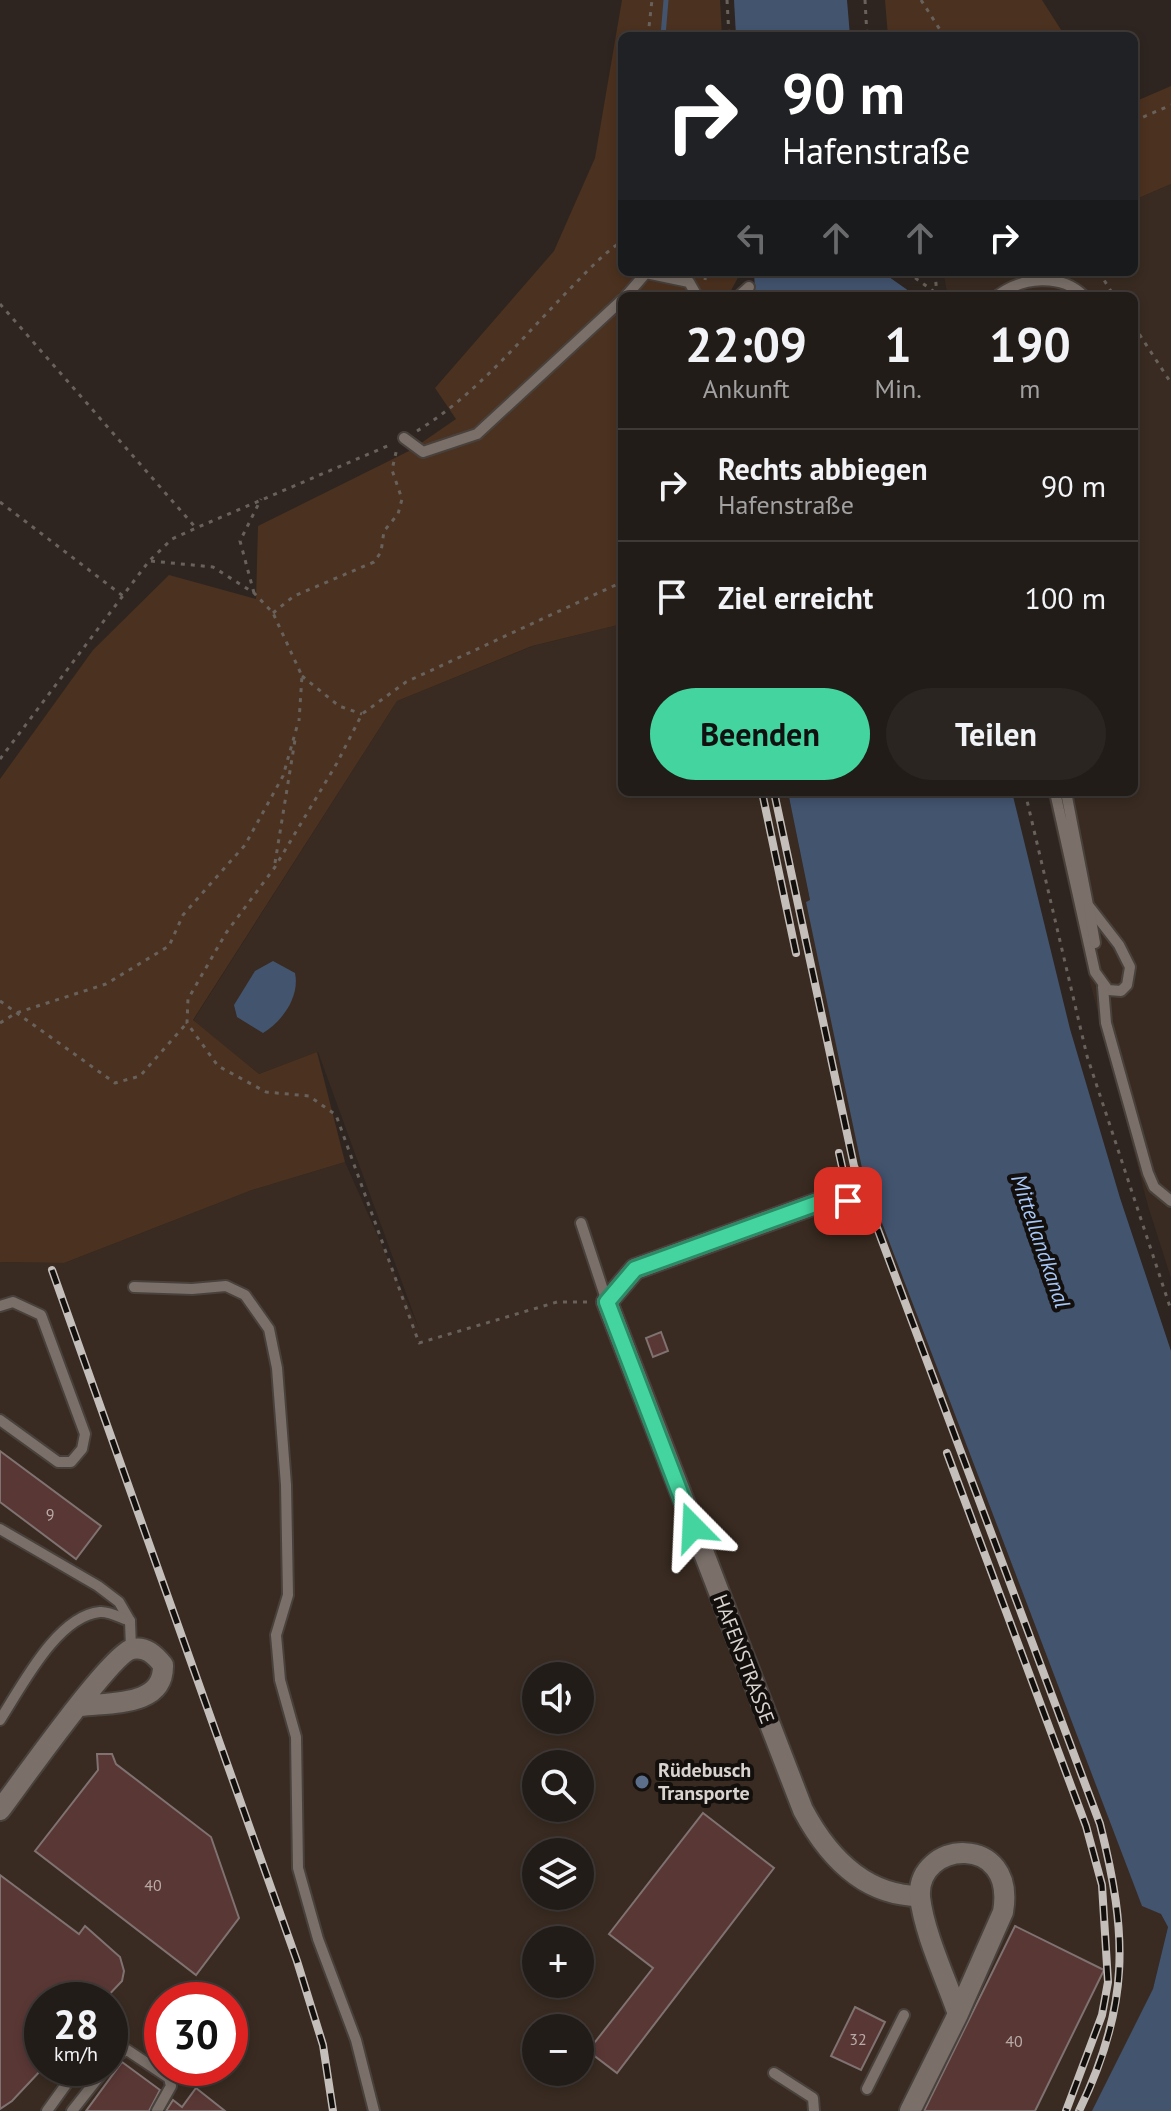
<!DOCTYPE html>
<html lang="de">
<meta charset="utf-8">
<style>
:root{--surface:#221c18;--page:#2a2521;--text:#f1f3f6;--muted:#a2a1a2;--line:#3f3a37;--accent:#44d49f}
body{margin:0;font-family:"PT Sans",sans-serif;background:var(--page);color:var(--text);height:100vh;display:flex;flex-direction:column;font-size:30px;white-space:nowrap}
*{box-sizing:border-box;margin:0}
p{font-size:26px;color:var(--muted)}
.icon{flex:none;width:44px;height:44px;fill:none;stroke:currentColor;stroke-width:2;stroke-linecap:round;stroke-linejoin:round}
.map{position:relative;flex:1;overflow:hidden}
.sheet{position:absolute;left:618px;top:292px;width:520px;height:504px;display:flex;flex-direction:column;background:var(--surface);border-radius:12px;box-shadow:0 4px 12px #0003,0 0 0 2px var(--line)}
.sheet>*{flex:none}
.banner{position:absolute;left:618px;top:32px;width:520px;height:244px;border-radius:12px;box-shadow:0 4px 12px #0003,0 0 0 2px var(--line);background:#202124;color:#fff;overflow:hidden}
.fabs{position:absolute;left:522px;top:1662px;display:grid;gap:16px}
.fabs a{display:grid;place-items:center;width:72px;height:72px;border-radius:50%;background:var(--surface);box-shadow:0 4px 12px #0003,0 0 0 2px var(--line);font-size:40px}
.speed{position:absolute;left:24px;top:1982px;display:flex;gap:16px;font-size:40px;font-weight:700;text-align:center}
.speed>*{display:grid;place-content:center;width:104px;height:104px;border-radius:50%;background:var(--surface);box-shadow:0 4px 12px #0003,0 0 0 2px var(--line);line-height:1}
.speed small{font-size:20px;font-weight:400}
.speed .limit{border:12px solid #d22;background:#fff;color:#111}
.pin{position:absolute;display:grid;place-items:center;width:68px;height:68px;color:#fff;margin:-34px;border-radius:16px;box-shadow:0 4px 12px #0006}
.me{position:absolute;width:88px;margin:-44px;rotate:339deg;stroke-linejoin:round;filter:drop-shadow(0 0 6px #0008)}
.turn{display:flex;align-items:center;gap:28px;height:168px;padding:0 32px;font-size:36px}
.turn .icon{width:104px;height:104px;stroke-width:2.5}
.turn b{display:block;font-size:56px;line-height:68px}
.lanes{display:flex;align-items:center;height:76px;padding:0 32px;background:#0003;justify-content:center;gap:40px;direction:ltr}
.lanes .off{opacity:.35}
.eta{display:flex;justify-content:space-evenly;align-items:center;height:136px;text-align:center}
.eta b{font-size:48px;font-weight:600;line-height:56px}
.button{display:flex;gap:16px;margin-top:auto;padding:16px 32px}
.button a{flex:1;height:92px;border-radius:48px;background:var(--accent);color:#111;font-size:32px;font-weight:600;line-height:92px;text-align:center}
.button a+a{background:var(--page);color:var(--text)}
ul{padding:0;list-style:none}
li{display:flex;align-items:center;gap:24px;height:112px;padding:0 32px;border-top:2px solid var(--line)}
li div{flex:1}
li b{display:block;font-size:30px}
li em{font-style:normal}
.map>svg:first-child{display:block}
.built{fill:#392b21;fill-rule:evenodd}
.green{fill:#4b311f}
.water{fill:#43546f}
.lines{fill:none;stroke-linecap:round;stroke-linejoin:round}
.stream{stroke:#43546f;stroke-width:5}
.building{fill:#593735;stroke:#7f7271;stroke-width:2}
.service-casing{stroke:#49413c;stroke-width:14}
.minor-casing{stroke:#49413c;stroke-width:24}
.path{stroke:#69615c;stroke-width:3;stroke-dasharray:4 6;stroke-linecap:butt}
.service{stroke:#7a6f69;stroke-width:10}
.minor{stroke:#7a6f69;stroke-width:20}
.rail-casing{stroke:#c5bfbb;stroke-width:8}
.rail{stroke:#130f0d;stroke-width:5;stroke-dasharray:15;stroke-linecap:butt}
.route-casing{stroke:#2c8a67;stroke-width:20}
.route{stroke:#44d49f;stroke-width:14}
.service-dot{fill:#5c6f8a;stroke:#130f0d;stroke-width:3}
.labels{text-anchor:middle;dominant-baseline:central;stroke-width:8;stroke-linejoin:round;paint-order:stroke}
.number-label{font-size:16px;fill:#b9aca8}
.street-label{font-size:20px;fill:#d9d3cf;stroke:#130f0d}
.poi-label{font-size:20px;font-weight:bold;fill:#d9d3cf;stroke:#130f0d;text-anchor:start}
.water-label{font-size:22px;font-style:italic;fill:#a6c7f9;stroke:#130f0d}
</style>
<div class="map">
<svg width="1171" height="2111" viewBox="0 0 1171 2111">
<rect width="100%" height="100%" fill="#2e2520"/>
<!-- built -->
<g class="built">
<path d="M1171 184V1278L1148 1206 1089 978 1047 792H1134V296H948L943 272H1134V200Z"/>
<path d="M622 624V792H788L810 901H807L863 1173 1142 1905 1161 1914 1168 1927 1153 1989 1171 2111H0V1262L64 1263 252 1190 345 1162 419 1329 318 1052 259 1074 193 1021 397 701 533 646ZM536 1676H580V1720H536ZM536 1764H580V1808H536ZM536 1852H580V1896H536ZM536 1940H580V1984H536ZM42 2000H110V2068H42ZM162 2000H230V2068H162ZM536 2028H580V2072H536Z"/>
</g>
<!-- green -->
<g class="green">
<path d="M622 0H720L722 36H622V272H741L728 296H622V624L532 646 397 701 193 1020 259 1074 317 1052 345 1162 252 1190 64 1263 0 1262V779L93 650 169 575 256 599 258 526 411 450 456 419 435 388 554 251 595 158Z"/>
<path d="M885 0H1042L1065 36H888Z"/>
<path d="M1171 86V184L1134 200V102Z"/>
</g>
<!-- water -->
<g class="water">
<path d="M734 0H847L850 36H736Z"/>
<path d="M754 272H882L916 296H748L755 290Z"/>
<path d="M788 792H1012L1070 1029 1120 1198 1171 1351V2111H1092L1153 1989 1168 1927 1161 1914 1142 1906 863 1173 806 902 810 900Z"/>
<path d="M273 961 295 973C300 996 283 1021 263 1033L237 1017 234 1005 255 971Z"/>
</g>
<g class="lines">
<!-- stream -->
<path class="stream" d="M663 36 666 0"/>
</g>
<!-- building -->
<g class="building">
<path d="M661 1332 668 1351 653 1357 646 1338Z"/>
<path d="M0 1451 101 1526 76 1559 0 1502Z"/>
<path d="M97 1754H112L116 1764 211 1837 239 1918 196 1975 35 1851 98 1770Z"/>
<path d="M703 1813 774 1868 617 2073 588 2051 653 1968 609 1934Z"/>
<path d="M0 1875 79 1934 85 1926 120 1957 124 1971 122 1981 104 2000H42V2069L12 2101 0 2109Z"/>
<path d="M1015 1926 1104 1970 1035 2111H924Z"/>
<path d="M855 2007 885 2022 861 2070 831 2056Z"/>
<path d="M122 2062 160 2090 149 2111H86Z"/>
<path d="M196 2088 225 2111H166L173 2100 182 2107Z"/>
</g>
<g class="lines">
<defs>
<g id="service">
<path d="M626 296 646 273 689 282 697 296"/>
<path d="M739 296 749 287"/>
<path d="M997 296C1022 277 1061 273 1084 296"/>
<path d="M404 438 423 452 477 434 622 300"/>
<path d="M1055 792 1095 972 1108 990 1121 991 1127 985 1130 967 1119 945 1088 905 1066 792"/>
<path d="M1089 908 1095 943"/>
<path d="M1103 987 1106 1023 1148 1173 1154 1187 1171 1201"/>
<path d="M581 1223 607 1302"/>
<path d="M134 1287 192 1289 226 1286 245 1295 269 1329 277 1368 286 1485 288 1595 276 1635 280 1680 296 1737 298 1868 318 1939 356 2040 374 2111"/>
<path d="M0 1306 13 1302 41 1315 85 1434 82 1449 71 1462H58L0 1420"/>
<path d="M0 1529 98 1586 119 1602 130 1621 131 1649"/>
<path d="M0 1720C22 1686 57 1616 100 1612 109 1611 121 1618 130 1621"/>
<path d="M110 2063 117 2055 127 2050 169 2078 171 2086 157 2111"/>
<path d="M774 2073 813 2098 814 2111"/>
<path d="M867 2089 904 2015"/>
<path d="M47 2111 78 2068"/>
<path d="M72 2111 106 2068"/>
</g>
<g id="minor">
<path d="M848 1201 829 1199 635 1269 607 1302 803 1810C827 1855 864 1896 920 1896"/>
<path d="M0 1810C19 1785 111 1654 132 1649 146 1646 155 1655 163 1665 164 1707 111 1702 80 1706"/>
<path d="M910 2111 958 2014 1003 1912C1017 1832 916 1840 920 1897 924 1933 946 1979 958 2014"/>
</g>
</defs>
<!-- service casing -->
<use href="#service" class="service-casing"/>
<!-- minor casing -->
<use href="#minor" class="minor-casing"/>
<!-- path -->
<g class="path">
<path d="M727 0 729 36"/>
<path d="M865 0 867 36"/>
<path d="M921 0 944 36"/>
<path d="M648 36 652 0"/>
<path d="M1134 121 1171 105"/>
<path d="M618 243 622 227"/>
<path d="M907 272 936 293"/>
<path d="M935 272 937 296"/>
<path d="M1099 272 1114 296"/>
<path d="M705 280 706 272"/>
<path d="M0 304 196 528"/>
<path d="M1134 326 1171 383"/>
<path d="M417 431C474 396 517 344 563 296 582 277 600 256 622 241"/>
<path d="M0 502 123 596"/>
<path d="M151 561 213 567 254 593 273 613 302 676 299 721"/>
<path d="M254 593 240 541 261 499"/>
<path d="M273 613 294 596 374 562 381 552 384 531 398 514 402 499 392 470 397 448"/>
<path d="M302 676 339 706 362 714"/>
<path d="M0 759 149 561 172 539 196 528 392 444"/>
<path d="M1025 792 1087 1056 1171 1310"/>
<path d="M275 863 295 740"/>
<path d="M0 1001 115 1083 140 1076 186 1024"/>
<path d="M0 1023 16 1013 106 984 169 946 183 915 245 845 283 776 298 723"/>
<path d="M587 1302H557L419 1343 336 1115 309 1096 266 1092 218 1066 187 1023 188 999 226 933 275 867 337 763 362 714 406 682 622 582"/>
</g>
<!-- service -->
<use href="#service" class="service"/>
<!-- minor -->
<use href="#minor" class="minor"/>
<defs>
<g id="rail">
<path d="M762 792 796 953"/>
<path d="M774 792 854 1166 1100 1824C1128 1935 1130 2006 1079 2111"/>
<path d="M839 1153 845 1180 861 1221"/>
<path d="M52 1270 297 1961 323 2045 333 2111"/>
<path d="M947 1453 1086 1826 1102 1885 1108 1982 1102 2015 1066 2111"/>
</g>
</defs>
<!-- rail casing -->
<use href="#rail" class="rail-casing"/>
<!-- rail -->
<use href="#rail" class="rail"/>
</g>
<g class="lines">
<defs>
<path id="route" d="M693 1527 607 1302 635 1269 829 1199 848 1201"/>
</defs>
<!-- route casing -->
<use href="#route" class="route-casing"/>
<!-- route -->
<use href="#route" class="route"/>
</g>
<!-- markers -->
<circle class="service-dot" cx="642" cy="1782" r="8"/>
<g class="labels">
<!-- number labels -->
<g class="number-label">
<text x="50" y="1514">9</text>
<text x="153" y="1885">40</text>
<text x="858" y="2039">32</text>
<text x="1014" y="2041">40</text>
</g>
<!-- street labels -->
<g class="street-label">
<text transform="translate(744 1659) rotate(69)">HAFENSTRASSE</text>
</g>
<!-- poi labels -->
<g class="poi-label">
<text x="658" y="1770">Rüdebusch<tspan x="658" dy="23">Transporte</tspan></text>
</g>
<!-- water labels -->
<g class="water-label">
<text transform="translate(1041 1241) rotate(71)">Mittellandkanal</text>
</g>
</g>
</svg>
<div class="fabs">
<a><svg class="icon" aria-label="sound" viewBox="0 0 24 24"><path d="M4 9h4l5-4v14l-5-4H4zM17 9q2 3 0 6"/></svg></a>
<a><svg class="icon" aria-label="search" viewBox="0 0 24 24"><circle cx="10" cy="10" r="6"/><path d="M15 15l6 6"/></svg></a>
<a><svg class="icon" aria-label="layers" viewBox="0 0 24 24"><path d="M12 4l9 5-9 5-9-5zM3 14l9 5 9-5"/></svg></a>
<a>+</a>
<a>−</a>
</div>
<div class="speed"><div>28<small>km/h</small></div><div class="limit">30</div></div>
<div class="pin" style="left:848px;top:1201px;background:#d93025"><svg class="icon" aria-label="arrive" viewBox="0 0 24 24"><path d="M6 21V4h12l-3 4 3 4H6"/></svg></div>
<svg class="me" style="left:693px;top:1527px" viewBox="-20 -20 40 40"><path d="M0-17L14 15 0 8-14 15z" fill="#44d49f" stroke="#fff" stroke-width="4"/></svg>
<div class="banner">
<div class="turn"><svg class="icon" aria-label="right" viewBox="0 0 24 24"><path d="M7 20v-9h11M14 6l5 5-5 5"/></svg><div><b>90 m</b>Hafenstraße</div></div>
<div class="lanes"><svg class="icon off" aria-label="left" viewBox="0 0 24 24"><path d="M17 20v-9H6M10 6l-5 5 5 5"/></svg><svg class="icon off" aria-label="ahead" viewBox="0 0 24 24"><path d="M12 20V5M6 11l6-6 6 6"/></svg><svg class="icon off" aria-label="ahead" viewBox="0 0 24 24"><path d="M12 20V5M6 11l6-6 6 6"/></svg><svg class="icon" aria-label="right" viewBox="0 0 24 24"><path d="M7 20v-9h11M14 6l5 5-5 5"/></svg></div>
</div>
<section class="sheet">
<div class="eta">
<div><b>22:09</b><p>Ankunft</p></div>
<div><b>1</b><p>Min.</p></div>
<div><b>190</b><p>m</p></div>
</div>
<ul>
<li><svg class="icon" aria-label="right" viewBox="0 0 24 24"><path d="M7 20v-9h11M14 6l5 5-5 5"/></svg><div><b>Rechts abbiegen</b><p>Hafenstraße</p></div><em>90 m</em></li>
<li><svg class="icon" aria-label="arrive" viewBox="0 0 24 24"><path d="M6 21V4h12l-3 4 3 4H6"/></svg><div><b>Ziel erreicht</b></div><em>100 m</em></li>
</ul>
<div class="button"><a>Beenden</a><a>Teilen</a></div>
</section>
</div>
